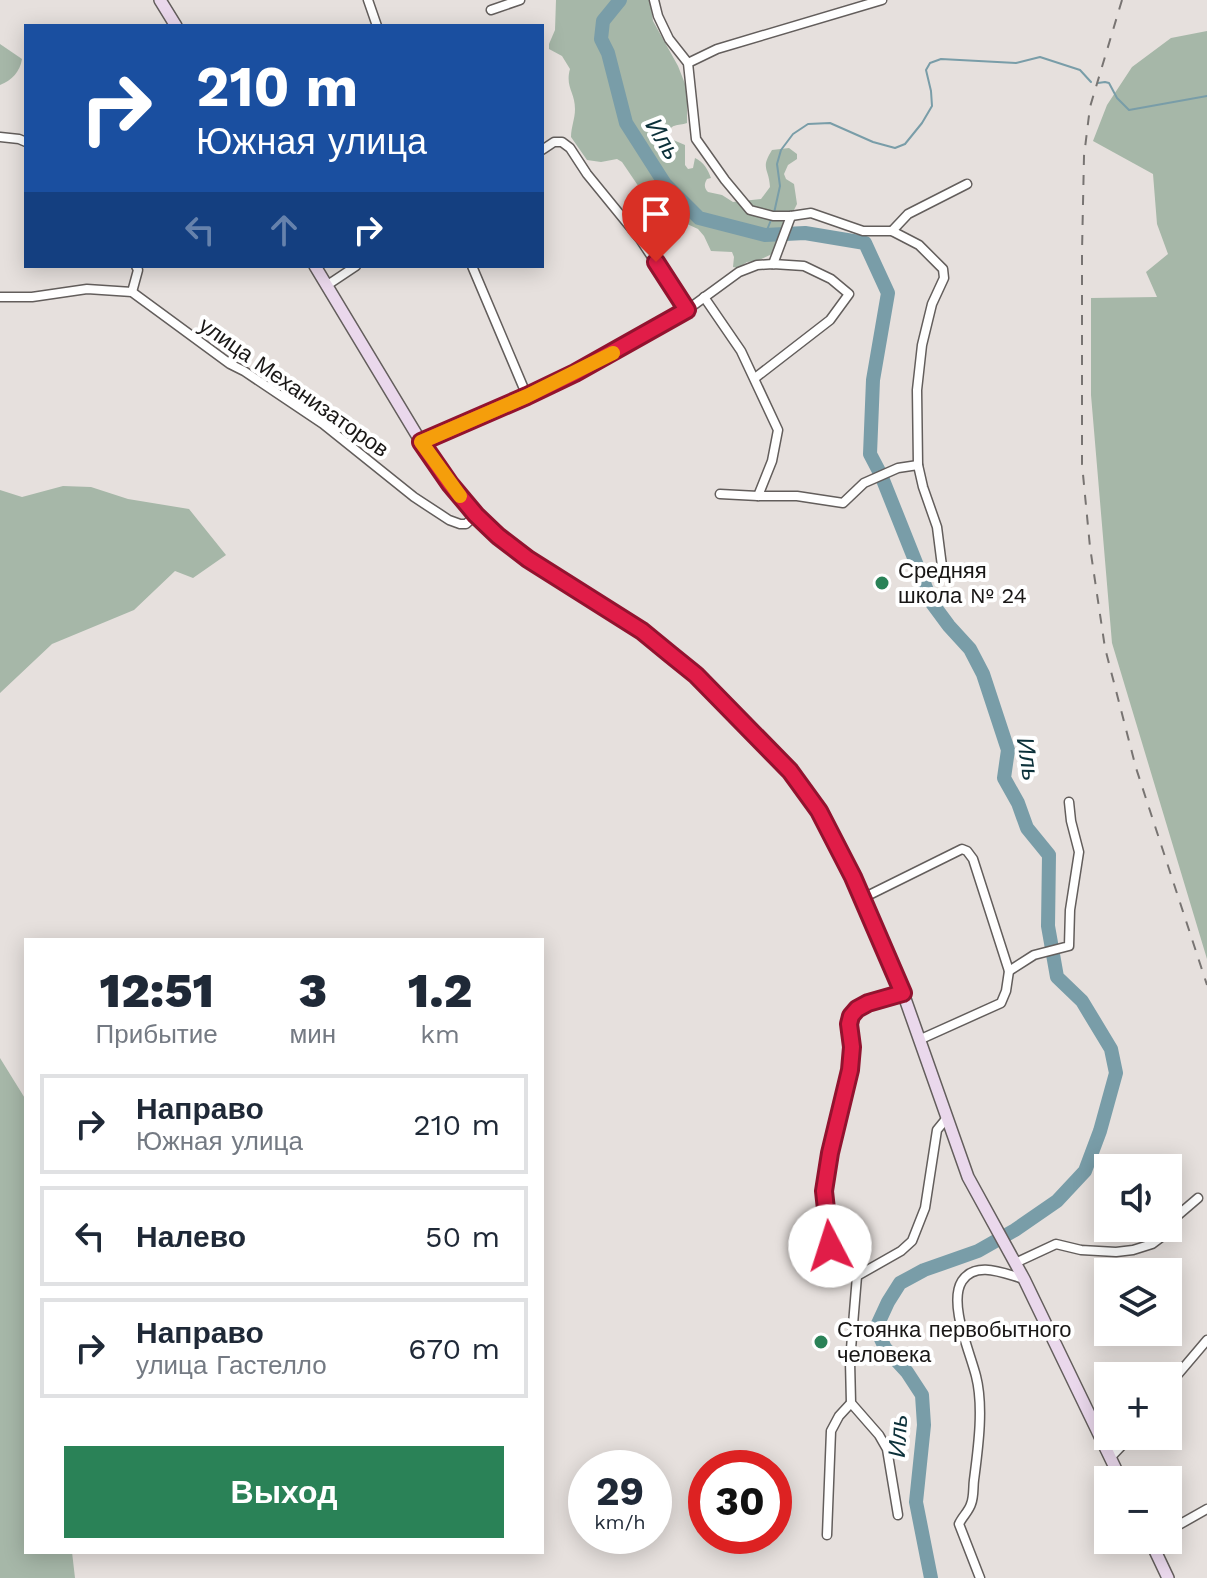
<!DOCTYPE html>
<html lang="ru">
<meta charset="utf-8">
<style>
:root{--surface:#fff;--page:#f6f6f7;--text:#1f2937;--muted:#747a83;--line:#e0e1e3;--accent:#2a8257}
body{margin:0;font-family:"Work Sans",sans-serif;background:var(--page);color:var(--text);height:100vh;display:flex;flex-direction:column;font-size:30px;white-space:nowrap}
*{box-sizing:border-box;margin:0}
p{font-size:26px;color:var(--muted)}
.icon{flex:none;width:44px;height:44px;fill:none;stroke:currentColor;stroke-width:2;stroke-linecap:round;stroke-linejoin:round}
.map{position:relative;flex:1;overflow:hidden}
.side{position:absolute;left:24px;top:938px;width:520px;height:616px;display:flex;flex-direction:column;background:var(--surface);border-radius:0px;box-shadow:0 4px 20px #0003}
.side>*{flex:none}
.banner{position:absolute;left:24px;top:24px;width:520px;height:244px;border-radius:0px;box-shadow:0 4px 20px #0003;background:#1a4fa0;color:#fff;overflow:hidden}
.controls{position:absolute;left:1094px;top:1154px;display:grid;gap:16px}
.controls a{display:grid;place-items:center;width:88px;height:88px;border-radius:0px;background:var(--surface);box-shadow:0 4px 20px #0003;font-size:40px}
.speed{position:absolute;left:568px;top:1450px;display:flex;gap:16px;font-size:40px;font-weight:700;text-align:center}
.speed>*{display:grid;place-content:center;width:104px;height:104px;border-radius:50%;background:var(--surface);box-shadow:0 4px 20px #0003;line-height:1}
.speed small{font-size:20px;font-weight:400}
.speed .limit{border:12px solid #d22;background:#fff;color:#111}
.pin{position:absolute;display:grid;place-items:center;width:68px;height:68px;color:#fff;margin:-82px -34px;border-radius:50% 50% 50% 0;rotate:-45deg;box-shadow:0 0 8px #0007}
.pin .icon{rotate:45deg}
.me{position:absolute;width:88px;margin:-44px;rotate:355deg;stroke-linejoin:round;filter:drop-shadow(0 0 6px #0008)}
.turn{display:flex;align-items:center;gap:28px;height:168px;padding:0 40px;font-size:36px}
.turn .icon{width:104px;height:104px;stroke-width:2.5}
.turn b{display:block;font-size:56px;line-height:68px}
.lanes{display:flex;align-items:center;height:76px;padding:0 40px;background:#0003;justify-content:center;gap:40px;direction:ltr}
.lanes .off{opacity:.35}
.eta{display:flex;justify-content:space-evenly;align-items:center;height:136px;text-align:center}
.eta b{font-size:48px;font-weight:800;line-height:56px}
.action{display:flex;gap:16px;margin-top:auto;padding:16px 40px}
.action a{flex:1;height:92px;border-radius:0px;background:var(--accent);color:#fff;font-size:32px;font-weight:800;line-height:92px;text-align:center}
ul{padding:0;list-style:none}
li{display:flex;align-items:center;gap:24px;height:100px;margin:0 16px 12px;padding:0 24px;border:4px solid var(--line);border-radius:0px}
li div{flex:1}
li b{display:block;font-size:30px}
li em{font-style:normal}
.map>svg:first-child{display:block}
.green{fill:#a6b7a8}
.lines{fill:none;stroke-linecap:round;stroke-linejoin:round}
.stream{stroke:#799da8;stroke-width:2}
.river{stroke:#799da8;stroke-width:14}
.street-casing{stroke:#635e5c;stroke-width:11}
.secondary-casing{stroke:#635e5c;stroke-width:14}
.street{stroke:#fff;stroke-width:8}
.secondary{stroke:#ead8ec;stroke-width:11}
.rail{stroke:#787472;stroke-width:2;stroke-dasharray:10 10;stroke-linecap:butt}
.route-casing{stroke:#92132f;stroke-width:20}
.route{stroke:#e11d48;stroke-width:14}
.slow{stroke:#f59e0b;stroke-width:14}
.poi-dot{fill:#2a8257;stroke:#fff;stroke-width:3}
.labels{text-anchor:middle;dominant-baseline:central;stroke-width:8;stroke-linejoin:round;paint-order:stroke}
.street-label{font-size:22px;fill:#191716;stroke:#fff}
.poi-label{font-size:22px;fill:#191716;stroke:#fff;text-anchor:start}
.water-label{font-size:24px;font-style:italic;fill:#0b3039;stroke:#fff}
</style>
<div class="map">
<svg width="1207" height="1578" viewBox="0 0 1207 1578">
<rect width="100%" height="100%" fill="#e6e0dd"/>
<!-- green -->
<g class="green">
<path d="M556 0H650L653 21 678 66 687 89V123C678 126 670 123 668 135L671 139 685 145V165L688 169 693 168 695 158C704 162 708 170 711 178L707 179C704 184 704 188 708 192L722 195 733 202 761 199 770 187C769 168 760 169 772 150L789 148 797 154V159L788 165 784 174 786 179 794 184 797 204 772 254 757 261 747 262 738 268 733 267 734 257 732 252 711 251 704 236 698 229 674 218 665 206 646 197 643 193 622 162 617 159 601 162 587 160 571 137C571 127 575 119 575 109 575 92 565 87 570 69L562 56 549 49V44L555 30Z"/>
<path d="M1207 31V959L1112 643 1091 395V298L1157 297 1146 272 1168 254 1157 224 1153 174 1093 141 1107 105 1132 67 1171 38Z"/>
<path d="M0 44 22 59C20 72 12 80 0 85Z"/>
<path d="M63 486 91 487 128 499 189 509 226 555 193 578 175 571 134 610 52 644 0 693V490L22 497Z"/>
<path d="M0 1058 26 1100V1552H72L75 1578H0Z"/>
</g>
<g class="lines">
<!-- stream -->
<g class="stream">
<path d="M1098 83 1105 82 1109 83 1117 98 1129 110 1207 96"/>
<path d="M774 213 780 186 777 164 781 150 793 134 808 124 830 123 873 142 895 148 905 144 922 123 932 106 931 91 926 70 930 63 941 59 1016 63 1040 57 1080 70 1091 82"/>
<path d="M765 235 771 220"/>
</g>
<!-- river -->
<path class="river" d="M620 0 603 21 601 39 608 53 626 123 665 184 699 218 765 235 805 233 865 243 888 293 873 380 870 454 881 475 932 603 949 626 970 649 983 674 1008 750 1004 778 1018 803 1027 828 1049 855 1048 926 1057 977 1082 1001 1111 1049 1116 1073 1100 1131 1085 1171 1057 1201 1015 1230 978 1251 924 1270 900 1283 888 1302 876 1328 885 1348 907 1372 922 1395 924 1425 916 1502 931 1578"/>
<defs>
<g id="street">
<path d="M368 0 377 26"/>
<path d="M654 0 658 16 669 39 688 63 696 139 725 180 750 210 773 216H791L811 213 863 231H892L919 245 943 269 944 278 932 304 922 345 917 390 918 465 923 487 937 527 943 574"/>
<path d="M491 10 520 0"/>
<path d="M688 63 717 49 882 0"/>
<path d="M0 137 19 139 26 142"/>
<path d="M542 150 554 142H562L570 148 587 174 640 239 687 310"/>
<path d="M892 231 908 214 967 184"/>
<path d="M773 264 791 216"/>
<path d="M472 266 527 396"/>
<path d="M326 286 356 266"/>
<path d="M132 292 138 270 136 266"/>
<path d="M0 297H32L87 289 132 292 230 364 244 371 323 424 414 497 449 520 460 524H466L476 515"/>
<path d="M704 297 741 351 778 430 772 461 758 496"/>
<path d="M421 442 527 396 598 361 687 310 739 272 757 265 773 264 804 266 831 279 849 294 830 320 755 378"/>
<path d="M720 494 758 496H797L843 503 864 483 898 468 918 465"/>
<path d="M863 898 962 849 967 851 973 859 1009 971 1006 991 1001 1003 921 1039"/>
<path d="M1009 971 1034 955 1069 946 1070 910 1079 852 1071 821 1069 802"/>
<path d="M1015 1263 1056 1244 1081 1250 1116 1252 1133 1250 1152 1244 1168 1232 1177 1216 1198 1198"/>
<path d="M857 1276C831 1267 830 1251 828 1227 827 1215 824 1202 824 1190 826 1149 843 1110 850 1069 851 1061 852 1052 852 1045 851 1034 847 1024 852 1015 860 1002 889 998 903 993"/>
<path d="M857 1276 850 1361 851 1403 879 1435 887 1449 898 1515"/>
<path d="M857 1276 901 1251 912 1241 925 1208 937 1130 946 1119"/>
<path d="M1168 1386 1207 1340"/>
<path d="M1110 1458 1131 1436"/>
<path d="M1168 1531 1207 1509"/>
<path d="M827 1535 831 1431 839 1416 851 1403"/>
<path d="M980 1578 959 1524C962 1517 969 1511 971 1504 974 1497 973 1487 974 1480 978 1449 984 1407 976 1376 970 1352 948 1303 962 1281 976 1260 1005 1274 1024 1279"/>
</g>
<g id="secondary">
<path d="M160 0 176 26"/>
<path d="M315 266 421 442 450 484 476 515 508 545 642 631 696 675 790 771 819 811 863 898 903 993 968 1177 1024 1279 1121 1480"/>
<path d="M1150 1540 1168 1578"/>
</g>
</defs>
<!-- street casing -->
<use href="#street" class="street-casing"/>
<!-- secondary casing -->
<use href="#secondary" class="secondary-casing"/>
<!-- street -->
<use href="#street" class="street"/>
<!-- secondary -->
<use href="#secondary" class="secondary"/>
<!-- rail -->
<path class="rail" d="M1122 0 1090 107 1084 156 1082 252V464L1090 547 1105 648 1136 768 1207 985"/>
</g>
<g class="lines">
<defs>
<path id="route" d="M656 262 687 310 575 373 527 396 421 442 450 484 476 515 498 536 528 559 642 631 670 654 696 675 790 771 819 811 853 877 903 993 868 1003 857 1009 851 1016 849 1024 852 1047 850 1070 830 1153 824 1191 830 1246"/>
</defs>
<!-- route casing -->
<use href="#route" class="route-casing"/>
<!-- route -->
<use href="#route" class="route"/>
<!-- slow -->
<path class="slow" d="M460 496 421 442 527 396 613 353"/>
</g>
<!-- markers -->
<g class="poi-dot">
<circle cx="882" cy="583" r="8"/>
<circle cx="821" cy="1342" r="8"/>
</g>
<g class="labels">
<!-- street labels -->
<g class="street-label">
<text transform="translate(294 387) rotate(35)">улица Механизаторов</text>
</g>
<!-- poi labels -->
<g class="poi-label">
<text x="898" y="570">Средняя<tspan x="898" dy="25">школа № 24</tspan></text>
<text x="837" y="1329">Стоянка первобытного<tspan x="837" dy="25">человека</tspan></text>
</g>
<!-- water labels -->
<g class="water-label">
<text transform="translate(663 139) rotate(58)">Иль</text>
<text transform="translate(1028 759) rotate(81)">Иль</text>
<text transform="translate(898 1436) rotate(-87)">Иль</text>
</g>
</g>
</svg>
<div class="controls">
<a><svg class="icon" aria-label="sound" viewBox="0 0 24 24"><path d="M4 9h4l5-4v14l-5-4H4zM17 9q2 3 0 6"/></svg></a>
<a><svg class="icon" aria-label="layers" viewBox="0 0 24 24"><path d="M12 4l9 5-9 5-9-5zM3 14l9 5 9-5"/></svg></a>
<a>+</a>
<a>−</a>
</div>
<div class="speed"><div>29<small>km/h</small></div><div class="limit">30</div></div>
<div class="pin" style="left:656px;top:262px;background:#d93025"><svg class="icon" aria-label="arrive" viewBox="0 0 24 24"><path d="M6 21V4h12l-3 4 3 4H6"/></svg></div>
<svg class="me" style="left:830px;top:1246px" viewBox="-20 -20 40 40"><circle r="19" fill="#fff"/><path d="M0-13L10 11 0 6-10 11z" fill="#e11d48"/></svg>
<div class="banner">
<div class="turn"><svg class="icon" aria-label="right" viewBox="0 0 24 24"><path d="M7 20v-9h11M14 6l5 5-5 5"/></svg><div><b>210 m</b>Южная улица</div></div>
<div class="lanes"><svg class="icon off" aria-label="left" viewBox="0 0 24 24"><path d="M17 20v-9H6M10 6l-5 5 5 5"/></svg><svg class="icon off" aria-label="ahead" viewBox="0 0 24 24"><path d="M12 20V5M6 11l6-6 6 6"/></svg><svg class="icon" aria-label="right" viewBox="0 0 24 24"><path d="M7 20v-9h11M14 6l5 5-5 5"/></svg></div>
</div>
<section class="side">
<div class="eta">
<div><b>12:51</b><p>Прибытие</p></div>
<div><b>3</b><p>мин</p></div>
<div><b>1.2</b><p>km</p></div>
</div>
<ul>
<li><svg class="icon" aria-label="right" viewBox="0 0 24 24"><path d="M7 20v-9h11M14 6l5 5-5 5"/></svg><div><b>Направо</b><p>Южная улица</p></div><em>210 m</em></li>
<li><svg class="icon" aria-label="left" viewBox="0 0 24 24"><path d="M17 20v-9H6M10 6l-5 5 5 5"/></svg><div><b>Налево</b></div><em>50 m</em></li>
<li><svg class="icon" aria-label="right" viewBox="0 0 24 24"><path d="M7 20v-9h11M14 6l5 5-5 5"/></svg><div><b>Направо</b><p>улица Гастелло</p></div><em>670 m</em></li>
</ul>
<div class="action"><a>Выход</a></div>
</section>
</div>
